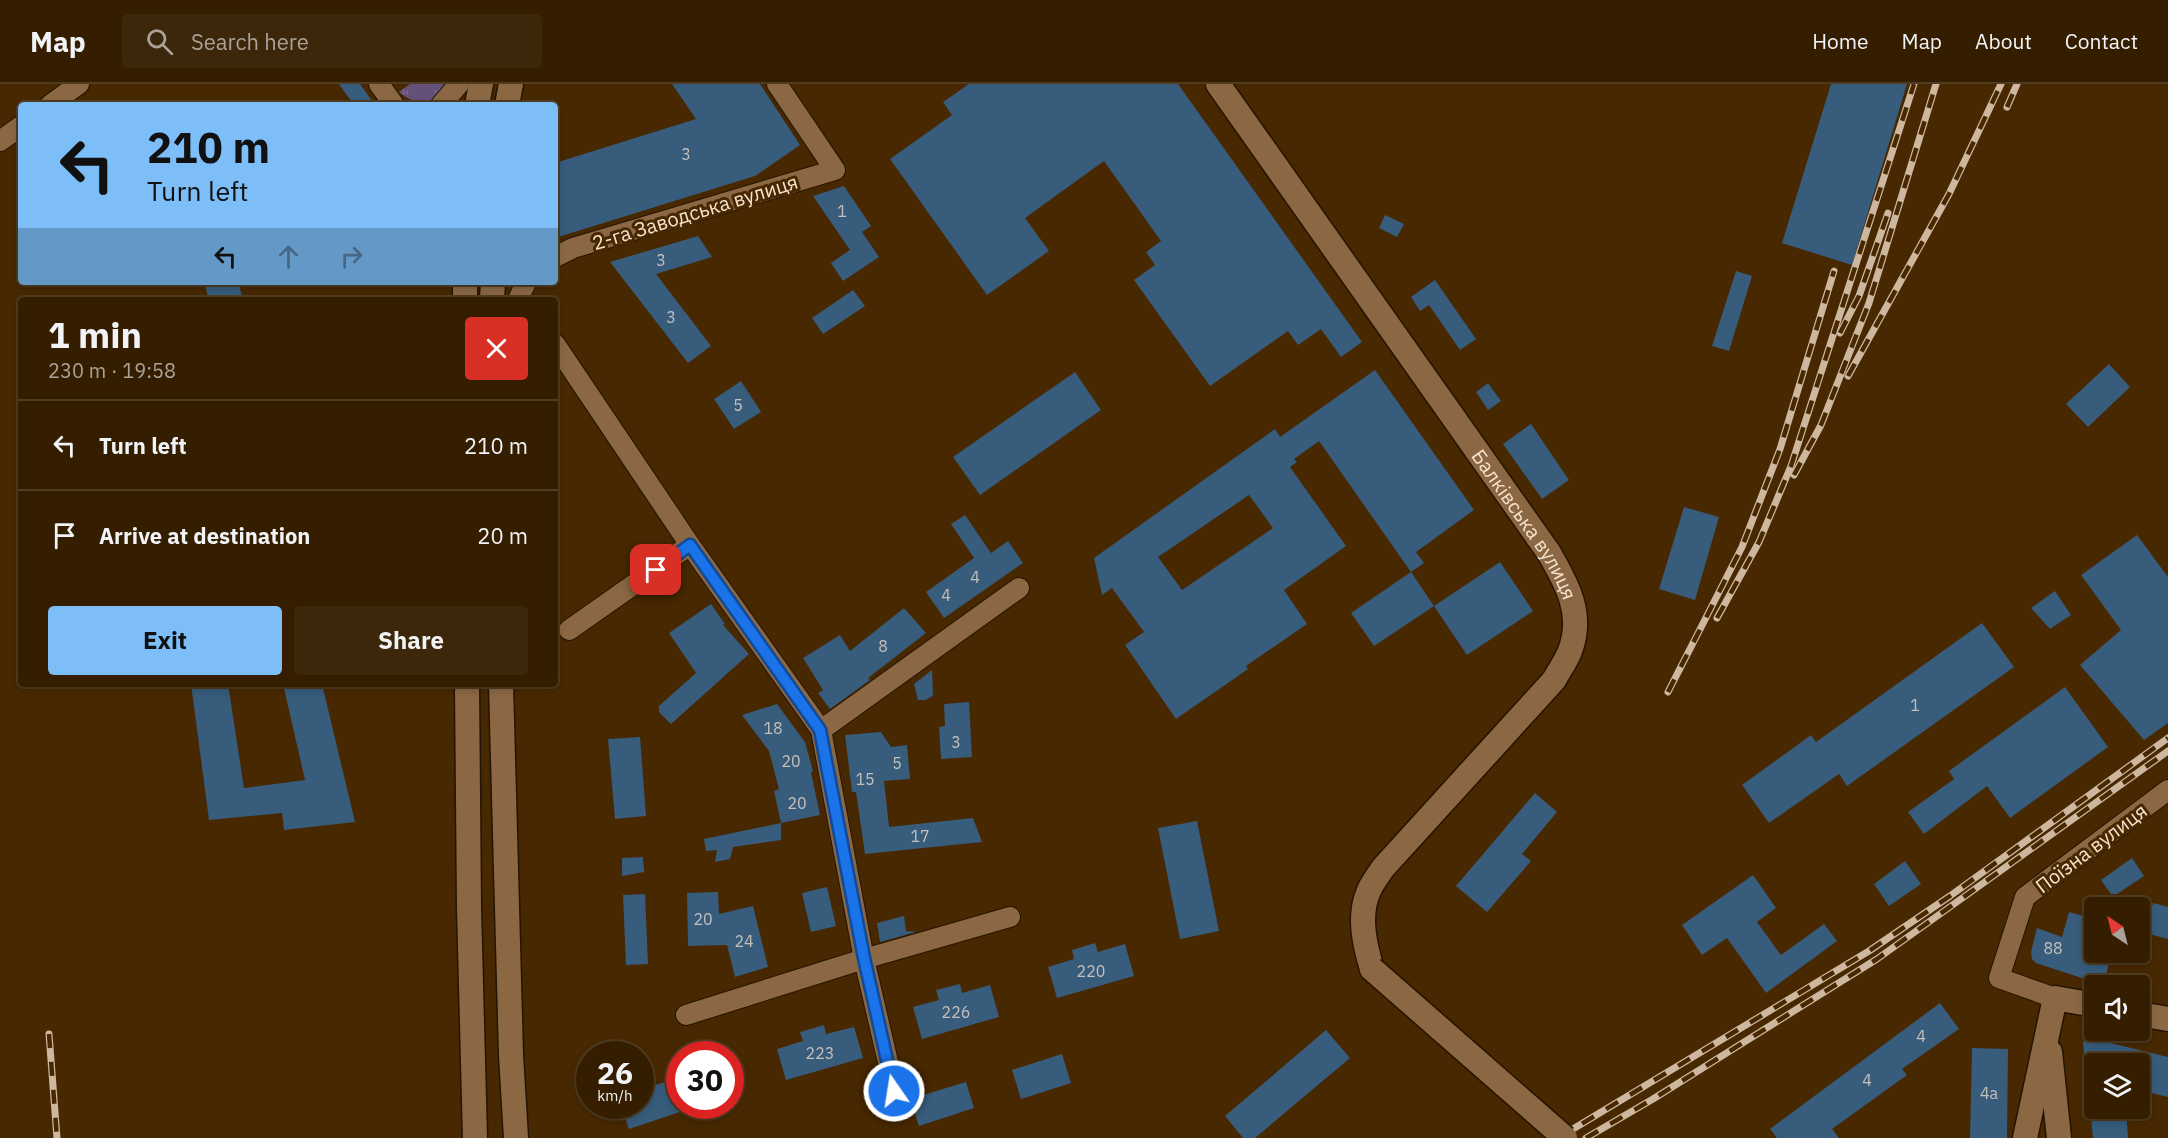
<!DOCTYPE html>
<meta charset="utf-8">
<style>
:root{--surface:#351e00;--page:#3d270a;--text:#f1f3f6;--muted:#aaa299;--line:#4f3c22;--accent:#7dbef9}
body{margin:0;font-family:"IBM Plex Sans",sans-serif;background:var(--page);color:var(--text);height:100vh;display:flex;flex-direction:column;font-size:22px;white-space:nowrap}
*{box-sizing:border-box;margin:0}
p{font-size:20px;color:var(--muted)}
.icon{flex:none;width:33px;height:33px;fill:none;stroke:currentColor;stroke-width:2;stroke-linecap:round;stroke-linejoin:round}
.map{position:relative;flex:1;overflow:hidden}
.panel{position:absolute;left:18px;top:213px;width:540px;height:390px;display:flex;flex-direction:column;background:var(--surface);border-radius:6px;box-shadow:0 3px 9px #0003,0 0 0 2px var(--line)}
.panel>*{flex:none}
.top-card{position:absolute;left:18px;top:18px;width:540px;height:183px;border-radius:6px;box-shadow:0 3px 9px #0003,0 0 0 2px var(--line);background:#7dbef9;color:#111;overflow:hidden}
.needle{width:39px;rotate:325deg}
.tools{position:absolute;left:2084px;top:813px;display:grid;gap:12px}
.tools a{display:grid;place-items:center;width:66px;height:66px;border-radius:6px;background:var(--surface);box-shadow:0 3px 9px #0003,0 0 0 2px var(--line);font-size:30px}
.speed{position:absolute;left:576px;top:957px;display:flex;gap:12px;font-size:30px;font-weight:700;text-align:center}
.speed>*{display:grid;place-content:center;width:78px;height:78px;border-radius:50%;background:var(--surface);box-shadow:0 3px 9px #0003,0 0 0 2px var(--line);line-height:1}
.speed small{font-size:15px;font-weight:400}
.speed .limit{border:9px solid #d22;background:#fff;color:#111}
.pin{position:absolute;display:grid;place-items:center;width:51px;height:51px;color:#fff;margin:-26px;border-radius:12px;box-shadow:0 3px 9px #0006}
.me{position:absolute;width:66px;margin:-33px;rotate:347deg;stroke-linejoin:round;filter:drop-shadow(0 0 4px #0008)}
.turn{display:flex;align-items:center;gap:21px;height:126px;padding:0 30px;font-size:27px}
.turn .icon{width:78px;height:78px;stroke-width:2.5}
.turn b{display:block;font-size:42px;line-height:51px}
.lanes{display:flex;align-items:center;height:57px;padding:0 30px;background:#0003;justify-content:center;gap:30px;direction:ltr}
.lanes .off{opacity:.35}
.round{display:grid;place-items:center;flex:none;width:63px;height:63px;border-radius:6px;background:var(--page)}
.head{display:flex;align-items:center;justify-content:space-between;height:102px;padding:0 30px}
h1{font-size:36px;font-weight:800;line-height:45px}
.cta{display:flex;gap:12px;margin-top:auto;padding:12px 30px}
.cta a{flex:1;height:69px;border-radius:6px;background:var(--accent);color:#111;font-size:24px;font-weight:800;line-height:69px;text-align:center}
.cta a+a{background:var(--page);color:var(--text)}
ul{padding:0;list-style:none}
li{display:flex;align-items:center;gap:18px;height:90px;padding:0 30px;border-top:2px solid var(--line)}
li div{flex:1}
li b{display:block;font-size:22px}
li em{font-style:normal}
header{display:flex;align-items:center;gap:36px;box-sizing:border-box;height:84px;padding:0 30px;background:var(--surface);border-bottom:2px solid var(--line)}
header strong{font-size:28px}
nav{display:flex;gap:33px;margin-inline-start:auto;font-size:21px}
.search{width:420px;height:54px;background:var(--page);display:flex;align-items:center;gap:15px;box-sizing:border-box;padding:0 21px;border-radius:6px;color:var(--muted);font-size:22px}
.map>svg:first-child{display:block}
.grass{fill:url(#grass-tufts)}
.building{fill:#375c7c;fill-rule:evenodd}
.lines{fill:none;stroke-linecap:round;stroke-linejoin:round}
.minor-casing{stroke:#251403;stroke-width:22}
.tertiary-casing{stroke:#251403;stroke-width:27}
.minor{stroke:#8b6843;stroke-width:20}
.tertiary{stroke:#8b6843;stroke-width:24}
.rail-casing{stroke:#cdb79e;stroke-width:7}
.rail{stroke:#472800;stroke-width:4.5;stroke-dasharray:14;stroke-linecap:butt}
.tertiary-bridge-casing{stroke:#251403;stroke-width:27;stroke-linecap:butt}
.tertiary-bridge{stroke:#8b6843;stroke-width:24}
.route-casing{stroke:#114b97;stroke-width:15}
.route{stroke:#1a73e8;stroke-width:10}
.labels{text-anchor:middle;dominant-baseline:central;stroke-width:6;stroke-linejoin:round;paint-order:stroke}
.number-label{font-size:16px;fill:#c6c0ba}
.street-label{font-size:20px;fill:#f6e2ce;stroke:#472800}
</style>
<header>
<strong>Map</strong>
<div class="search"><svg class="icon" aria-label="search" viewBox="0 0 24 24"><circle cx="10" cy="10" r="6"/><path d="M15 15l6 6"/></svg>Search here</div>
<nav><a>Home</a><a>Map</a><a>About</a><a>Contact</a></nav>
</header>
<div class="map">
<svg width="2168" height="1054" viewBox="0 0 2168 1054">
<defs>
<pattern id="grass-tufts" width="24" height="20" patternUnits="userSpaceOnUse" patternTransform="scale(1.5)"><rect width="24" height="20" fill="#65507a"/><path d="M3 7l-1-3M5 7V3M7 7l1-3M15 17l-1-3M17 17v-4M19 17l1-3" fill="none" stroke="#7c698c"/></pattern>
</defs>
<rect width="100%" height="100%" fill="#472800"/>
<!-- grass -->
<path class="grass" d="M410 0H452L446 11C427 17 415 22 399 8Z"/>
<!-- building -->
<g class="building">
<path d="M339 0H360L375 21H354Z"/>
<path d="M672 0H760L800 61 755 92 555 154V79L696 35Z"/>
<path d="M969 0H1178L1362 258 1341 273 1321 245 1298 261 1288 247 1210 302 1134 196 1155 181 1146 168 1161 157 1104 77 1025 134 1049 167 987 211 890 75 952 31 943 18Z"/>
<path d="M1831 0H1907L1852 181 1782 159Z"/>
<path d="M844 102 871 142 862 148 879 173 843 197 831 179 850 166 813 112Z"/>
<path d="M1385 131 1404 140 1397 153 1379 144Z"/>
<path d="M698 152 712 173 656 190 711 262 688 279 610 178Z"/>
<path d="M1736 187 1752 192 1729 267 1712 262Z"/>
<path d="M1435 196 1476 255 1460 266 1429 221 1420 227 1411 213Z"/>
<path d="M204 198H238L243 216H209Z"/>
<path d="M853 206 865 222 823 250 812 234Z"/>
<path d="M2109 280 2130 303 2088 343 2066 320Z"/>
<path d="M1375 286 1474 426 1416 468 1424 479 1411 488 1319 357 1294 375 1297 378 1290 383 1346 462 1284 506 1307 540 1246 582 1248 585 1176 635 1125 561 1144 548 1112 504 1102 511 1094 474 1275 345 1280 353ZM1249 411 1273 444 1182 506 1158 473Z"/>
<path d="M1075 288 1101 326 980 411 953 373Z"/>
<path d="M741 297 761 328 734 345 714 315Z"/>
<path d="M1488 299 1501 317 1488 326 1476 308Z"/>
<path d="M1531 340 1569 396 1542 415 1503 360Z"/>
<path d="M1684 423 1719 433 1695 516 1659 505Z"/>
<path d="M965 431 991 469 1008 457 1023 479 944 534 926 508 974 474 951 440Z"/>
<path d="M2137 451 2168 493V639L2144 656 2080 581 2121 546 2081 491Z"/>
<path d="M1500 478 1533 527 1467 571 1434 522Z"/>
<path d="M1411 488 1434 522 1374 562 1351 529Z"/>
<path d="M2055 507 2071 531 2050 545 2031 524Z"/>
<path d="M711 520 725 540 723 541 749 570 671 640 659 628V622L696 589 669 549Z"/>
<path d="M904 524 926 549 868 594 870 596 830 625 818 609 823 606 803 574 840 551 850 567Z"/>
<path d="M1982 539 2014 583 1847 702 1839 690 1769 739 1742 701 1811 651 1816 658Z"/>
<path d="M932 586 933 612 925 616H918L914 600Z"/>
<path d="M191 600H228L244 704 305 696 283 600H322L355 738 284 746 282 729 209 736Z"/>
<path d="M2065 603 2108 663 2010 734 1987 702 1924 750 1908 728 1954 695 1949 687Z"/>
<path d="M969 618 972 673 941 675 939 643 945 642 944 620Z"/>
<path d="M777 620 805 658 813 687 811 688 820 731 781 739 774 707 779 705 769 667 742 631Z"/>
<path d="M881 648 891 663 907 661 910 695 884 697 889 743 973 734 982 758 865 770 856 708H852L845 651Z"/>
<path d="M640 653 646 732 615 735 608 655Z"/>
<path d="M1535 709 1557 728 1522 770 1531 777 1487 828 1456 802Z"/>
<path d="M1197 737 1219 847 1180 855 1158 744Z"/>
<path d="M781 739V756L733 763 730 775 715 778 717 766 706 767 704 755Z"/>
<path d="M643 773 644 788 622 792V774Z"/>
<path d="M2132 774 2144 792 2117 810H2111L2101 796Z"/>
<path d="M1905 777 1921 800 1889 822 1874 800Z"/>
<path d="M1753 791 1776 824 1757 838 1781 871 1824 840 1837 857 1766 909 1727 854 1702 871 1682 841Z"/>
<path d="M827 803 836 842 811 848 802 809Z"/>
<path d="M718 808 719 830 753 822 768 883 735 893 727 861 688 862 687 809Z"/>
<path d="M645 810 648 880 626 881 623 811Z"/>
<path d="M2153 819 2168 823V855L2145 849Z"/>
<path d="M2069 828 2094 835V868L2111 873 2103 901 2036 879 2032 875 2031 868 2037 844 2062 853Z"/>
<path d="M904 832 906 847 916 848 880 858 877 839Z"/>
<path d="M1095 859 1098 868 1125 860 1134 892 1057 914 1048 883 1074 875 1072 866Z"/>
<path d="M960 900 962 909 990 901 999 933 922 955 913 923 939 916 936 906Z"/>
<path d="M1940 919 1959 945 1902 985 1907 991 1832 1045 1839 1054H1777L1770 1045Z"/>
<path d="M824 941 826 950 854 943 863 974 786 996 777 965 803 957 800 948Z"/>
<path d="M1326 946 1350 974 1255 1054H1243L1225 1032Z"/>
<path d="M2090 954 2168 973V1013L2139 1006V980H2085L2083 958Z"/>
<path d="M1972 964 2008 965 2007 1054H1970Z"/>
<path d="M1062 970 1071 999 1021 1015 1012 986Z"/>
<path d="M680 993V1028L629 1045 621 1022H640V1006Z"/>
<path d="M966 998 974 1024 919 1042 910 1015Z"/>
<path d="M2090 1024H2126L2128 1054H2093Z"/>
</g>
<g class="lines">
<defs>
<g id="minor">
<path d="M379 0 394 21"/>
<path d="M50 21 79 0"/>
<path d="M441 21 459 0"/>
<path d="M0 57 21 42"/>
<path d="M555 173 573 164 835 86 777 0"/>
<path d="M518 216 526 198"/>
<path d="M555 260 690 461 821 646 864 875 898 1021"/>
<path d="M569 546 690 461"/>
<path d="M821 646 1019 504"/>
<path d="M2055 914 1999 894 2025 813 2168 706"/>
<path d="M686 931 864 875 1010 833"/>
</g>
<g id="tertiary">
<path id="s1" d="M1218 0 1549 469C1567 500 1584 530 1570 567 1566 577 1559 587 1554 596L1383 784C1378 792 1371 800 1368 809 1358 833 1365 862 1372 885"/>
<path d="M477 21 481 0"/>
<path d="M507 21 511 0"/>
<path d="M465 216V198"/>
<path d="M492 216 493 198"/>
<path d="M467 600 469 824 475 1054"/>
<path d="M501 600 511 971 516 1054"/>
<path d="M2139 930 2168 935"/>
<path d="M2050 968 2059 1054"/>
<path d="M2025 1054 2055 914 2094 921"/>
</g>
</defs>
<!-- minor casing -->
<use href="#minor" class="minor-casing"/>
<!-- tertiary casing -->
<use href="#tertiary" class="tertiary-casing"/>
<!-- minor -->
<use href="#minor" class="minor"/>
<!-- tertiary -->
<use href="#tertiary" class="tertiary"/>
<defs>
<g id="rail">
<path d="M2007 23 2017 0"/>
<path d="M1840 249 1859 212 1888 129"/>
<path d="M1848 292 1949 110 2001 0"/>
<path d="M1794 391 1821 341 1869 219 1936 0"/>
<path d="M1717 534 1759 458 1791 382 1914 0"/>
<path d="M1668 608 1742 463 1780 365 1834 187"/>
<path d="M49 950 57 1054"/>
<path d="M1558 1054 1869 867 1950 812 2168 654"/>
<path d="M1586 1054 1653 1015 1877 875 2168 667"/>
</g>
</defs>
<!-- rail casing -->
<use href="#rail" class="rail-casing"/>
<!-- rail -->
<use href="#rail" class="rail"/>
<defs>
<path id="tertiary-bridge" d="M1372 885 1565 1054"/>
</defs>
<!-- tertiary-bridge casing -->
<use href="#tertiary-bridge" class="tertiary-bridge-casing"/>
<!-- tertiary-bridge -->
<use href="#tertiary-bridge" class="tertiary-bridge"/>
</g>
<g class="lines">
<defs>
<path id="route" d="M656 486 690 461 820 646 864 874 894 1007"/>
</defs>
<!-- route casing -->
<use href="#route" class="route-casing"/>
<!-- route -->
<use href="#route" class="route"/>
</g>
<g class="labels">
<!-- number labels -->
<g class="number-label">
<text x="686" y="70">3</text>
<text x="842" y="127">1</text>
<text x="661" y="176">3</text>
<text x="671" y="233">3</text>
<text x="738" y="321">5</text>
<text x="975" y="493">4</text>
<text x="946" y="511">4</text>
<text x="883" y="562">8</text>
<text x="1915" y="621">1</text>
<text x="773" y="644">18</text>
<text x="956" y="658">3</text>
<text x="791" y="677">20</text>
<text x="897" y="679">5</text>
<text x="865" y="695">15</text>
<text x="797" y="719">20</text>
<text x="920" y="752">17</text>
<text x="703" y="835">20</text>
<text x="744" y="857">24</text>
<text x="2053" y="864">88</text>
<text x="1091" y="887">220</text>
<text x="956" y="928">226</text>
<text x="1921" y="952">4</text>
<text x="820" y="969">223</text>
<text x="1867" y="996">4</text>
<text x="1989" y="1009">4а</text>
</g>
<!-- street labels -->
<g class="street-label">
<text transform="translate(695 128) rotate(-17)">2-га Заводська вулиця</text>
<text stroke="none"><textPath href="#s1" startOffset="537">Балківська вулиця</textPath></text>
<text transform="translate(2091 764) rotate(-37)">Поїзна вулиця</text>
</g>
</g>
</svg>
<div class="tools">
<a><svg class="needle" viewBox="-14 -14 28 28"><path d="M0-13l5 13h-10z" fill="#e53935"/><path d="M0 13l5-13h-10z" fill="#aaa299"/></svg></a>
<a><svg class="icon" aria-label="sound" viewBox="0 0 24 24"><path d="M4 9h4l5-4v14l-5-4H4zM17 9q2 3 0 6"/></svg></a>
<a><svg class="icon" aria-label="layers" viewBox="0 0 24 24"><path d="M12 4l9 5-9 5-9-5zM3 14l9 5 9-5"/></svg></a>
</div>
<div class="speed"><div>26<small>km/h</small></div><div class="limit">30</div></div>
<div class="pin" style="left:656px;top:486px;background:#d93025"><svg class="icon" aria-label="arrive" viewBox="0 0 24 24"><path d="M6 21V4h12l-3 4 3 4H6"/></svg></div>
<svg class="me" style="left:894px;top:1007px" viewBox="-20 -20 40 40"><circle r="17" fill="#1a73e8" stroke="#fff" stroke-width="3"/><path d="M0-11L8 9 0 5-8 9z" fill="#fff"/></svg>
<div class="top-card">
<div class="turn"><svg class="icon" aria-label="left" viewBox="0 0 24 24"><path d="M17 20v-9H6M10 6l-5 5 5 5"/></svg><div><b>210 m</b>Turn left</div></div>
<div class="lanes"><svg class="icon" aria-label="left" viewBox="0 0 24 24"><path d="M17 20v-9H6M10 6l-5 5 5 5"/></svg><svg class="icon off" aria-label="ahead" viewBox="0 0 24 24"><path d="M12 20V5M6 11l6-6 6 6"/></svg><svg class="icon off" aria-label="right" viewBox="0 0 24 24"><path d="M7 20v-9h11M14 6l5 5-5 5"/></svg></div>
</div>
<section class="panel">
<div class="head"><div><h1>1 min</h1><p>230 m · 19:58</p></div><a class="round" style="background:#d93025;color:#fff"><svg class="icon" aria-label="close" viewBox="0 0 24 24"><path d="M6 6l12 12M18 6L6 18"/></svg></a></div>
<ul>
<li><svg class="icon" aria-label="left" viewBox="0 0 24 24"><path d="M17 20v-9H6M10 6l-5 5 5 5"/></svg><div><b>Turn left</b></div><em>210 m</em></li>
<li><svg class="icon" aria-label="arrive" viewBox="0 0 24 24"><path d="M6 21V4h12l-3 4 3 4H6"/></svg><div><b>Arrive at destination</b></div><em>20 m</em></li>
</ul>
<div class="cta"><a>Exit</a><a>Share</a></div>
</section>
</div>
